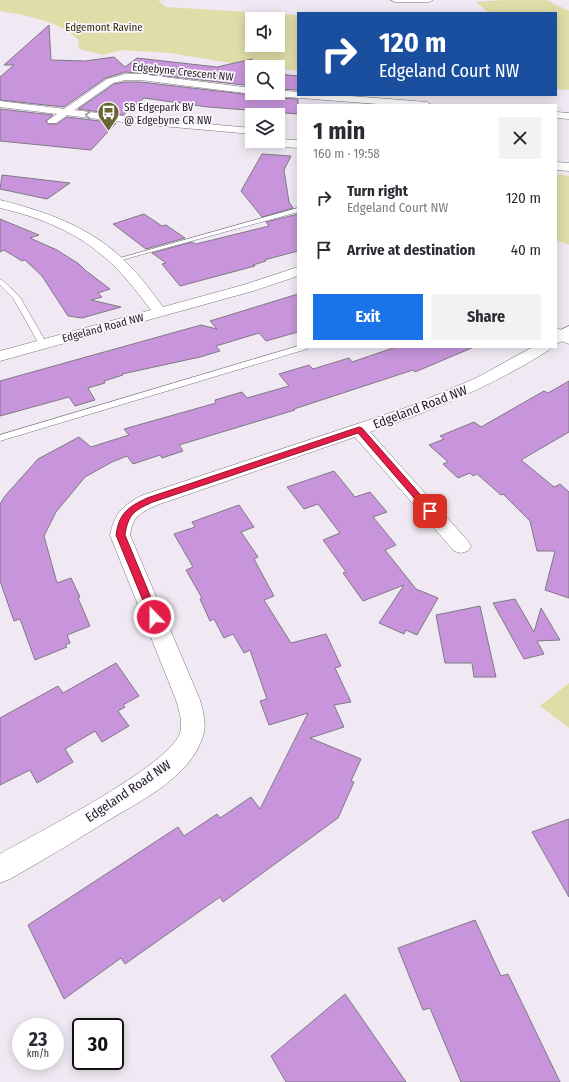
<!DOCTYPE html>
<meta charset="utf-8">
<style>
:root{--surface:#fff;--page:#f2f2f3;--text:#2b2b33;--muted:#7c7c81;--accent:#1a73e8}
body{margin:0;font-family:"Fira Sans Condensed",sans-serif;background:var(--page);color:var(--text);height:100vh;display:flex;flex-direction:column;font-size:15px;white-space:nowrap}
*{box-sizing:border-box;margin:0}
p{font-size:13px;color:var(--muted)}
.icon{flex:none;width:22px;height:22px;fill:none;stroke:currentColor;stroke-width:2;stroke-linecap:round;stroke-linejoin:round}
.map{position:relative;flex:1;overflow:hidden}
.details{position:absolute;left:297px;top:104px;width:260px;height:244px;display:flex;flex-direction:column;background:var(--surface);border-radius:0px;box-shadow:0 2px 10px #0003}
.details>*{flex:none}
.banner{position:absolute;left:297px;top:12px;width:260px;height:84px;border-radius:0px;box-shadow:0 2px 10px #0003;background:#1a4fa0;color:#fff;overflow:hidden}
.buttons{position:absolute;left:245px;top:12px;display:grid;gap:8px}
.buttons a{display:grid;place-items:center;width:40px;height:40px;border-radius:0px;background:var(--surface);box-shadow:0 2px 10px #0003;font-size:20px}
.speed{position:absolute;left:12px;top:1018px;display:flex;gap:8px;font-size:20px;font-weight:700;text-align:center}
.speed>*{display:grid;place-content:center;width:52px;height:52px;border-radius:50%;background:var(--surface);box-shadow:0 2px 10px #0003;line-height:1}
.speed small{font-size:10px;font-weight:400}
.speed .limit{border:2px solid #111;border-radius:6px;background:#fff;color:#111}
.pin{position:absolute;display:grid;place-items:center;width:34px;height:34px;color:#fff;margin:-17px;border-radius:8px;box-shadow:0 2px 6px #0006}
.me{position:absolute;width:44px;margin:-22px;rotate:338deg;stroke-linejoin:round;filter:drop-shadow(0 0 3px #0008)}
.turn{display:flex;align-items:center;gap:14px;height:84px;padding:0 16px;font-size:18px}
.turn .icon{width:52px;height:52px;stroke-width:2.5}
.turn b{display:block;font-size:28px;line-height:34px}
.round{display:grid;place-items:center;flex:none;width:42px;height:42px;border-radius:0px;background:var(--page)}
.summary{display:flex;align-items:center;justify-content:space-between;height:68px;padding:0 16px}
h1{font-size:24px;font-weight:700;line-height:30px}
.button{display:flex;gap:8px;margin-top:auto;padding:8px 16px}
.button a{flex:1;height:46px;border-radius:0px;background:var(--accent);color:#fff;font-size:16px;font-weight:700;line-height:46px;text-align:center}
.button a+a{background:var(--page);color:var(--text)}
ul{padding:0;list-style:none}
li{display:flex;align-items:center;gap:12px;height:52px;padding:0 16px}
li div{flex:1}
li b{display:block;font-size:15px}
li em{font-style:normal}
.map>svg:first-child{display:block}
.green{fill:#e0dda8;fill-rule:evenodd}
.building{fill:#c895dc;stroke:#7f7982}
.lines{fill:none;stroke-linecap:round;stroke-linejoin:round}
.service-casing{stroke:#7b757e;stroke-width:1}
.minor-casing{stroke:#7b757e;stroke-width:1}
.tertiary-casing{stroke:#7b757e;stroke-width:1}
.service{fill:#fff;fill-rule:evenodd}
.minor{fill:#fff;fill-rule:evenodd}
.tertiary{fill:#fff;fill-rule:evenodd}
.oneway{stroke:#9d9c9e}
.route{fill:#e11d48;stroke:#92132f}
.labels{text-anchor:middle;dominant-baseline:central;stroke-width:3.5;stroke-linejoin:round;paint-order:stroke}
.far-park-label{font-size:11px;fill:#302d04;stroke:#fcf7ff}
.far-street-label{font-size:11px;fill:#262427;stroke:#fcf7ff}
.far-poi-label{font-size:11px;fill:#262427;stroke:#fcf7ff;text-anchor:start}
.street-label{font-size:13px;fill:#262427;stroke:#fcf7ff}
</style>
<div class="map">
<svg width="569" height="1082" viewBox="0 0 569 1082">
<rect width="100%" height="100%" fill="#f0e9f3"/>
<!-- green -->
<g class="green">
<path d="M0 0H158L166 7 298 15V70L278 69V67H255L170 53 122 50 103 55 79 49 78 39C55 20 29 16 0 11ZM252 19H278V45H252Z"/>
<path d="M505 0H547L569 11V90L556 89V13H489L476 2Z"/>
<path d="M556 174 569 176V245L556 240Z"/>
<path d="M569 683V728L540 706Z"/>
</g>
<!-- building -->
<g class="building">
<path d="M49 25 51 60 85 61 114 57 125 67 137 58 217 67 252 59V86L140 73 125 72 106 78 64 107 0 100V77L14 65H4Z"/>
<path d="M278 74 298 76V90L278 89Z"/>
<path d="M125 82H140L252 95 256 93H268L274 98 298 99V114L208 107 144 98 123 115 78 109 114 84Z"/>
<path d="M0 109 53 115 46 121 48 124H57L67 117 116 123 91 150 0 141Z"/>
<path d="M262 154 291 156 284 170 289 202 293 208 262 217 241 191Z"/>
<path d="M2 175 70 183 47 199 0 189Z"/>
<path d="M144 214 162 226 166 225 185 238 146 249 113 224Z"/>
<path d="M298 214V251L268 259 265 260 266 261 253 265 255 266 180 286 162 264 166 263 152 253 192 242 196 244 269 226 266 222Z"/>
<path d="M0 219 39 235 30 238 57 250 79 264 85 270 110 289 98 293 102 297 91 300 121 307 82 318 68 316 42 276 25 260 22 261 4 250 0 252Z"/>
<path d="M298 294V332L266 341 259 333 216 346 220 351 200 357 122 374 123 375 104 381 105 383 88 388 95 400 75 406 69 397 0 416V381L201 325 217 329 210 321Z"/>
<path d="M396 347H474L415 372 413 370 294 409 295 410 179 445 183 451 162 458 160 455 133 464 127 456 112 462 85 477 56 512 44 536 57 583 71 578 80 597 78 598 90 626 67 635 70 643 65 645 67 647 35 660 20 619 14 621 0 581V504L5 496 38 459 79 437 91 447 129 435 124 429 216 403 215 400 242 392 247 398 289 386 279 374 309 365 313 369 349 358 352 362Z"/>
<path d="M569 381V432L521 460 554 487 560 484 569 492V598L545 590 555 551H537L530 521 503 494 501 495 477 474 473 476 470 473 458 478 443 464 448 462 429 445 444 439 440 436 474 422 481 427 544 391 548 393Z"/>
<path d="M334 471 355 497 370 492 387 512 373 517 396 545 385 550 416 589 438 598 417 635 406 630 404 634 379 623 404 585 363 601 343 573 346 572 323 540 340 533 318 504 304 509 287 487Z"/>
<path d="M239 505 254 527 241 532 258 557 254 559 274 596 264 600 291 643 326 634 341 666 335 668 351 702 334 705 344 727 310 738 361 759 351 781 354 782 338 818 223 902 220 897 125 964 121 958 64 999 28 925 178 827 184 836 217 814 220 818 251 797 260 809 308 713 269 725 260 701 267 699 250 650 244 653 233 634 224 638 214 619 210 621 200 599 202 598 186 570 193 567 174 534 195 527 192 522Z"/>
<path d="M515 599 534 632 541 608 560 640 537 641 544 654 524 659 493 603Z"/>
<path d="M480 606 496 677H474L472 663H445L436 615Z"/>
<path d="M116 663 139 696 123 705 125 707 118 711 129 726 102 742 95 731 65 749 73 762 37 783 30 770 0 785V718L58 686 63 693Z"/>
<path d="M569 819V897L532 832Z"/>
<path d="M475 920 501 976 508 974 560 1082H461L430 1008 423 1010 398 948Z"/>
<path d="M345 994 361 1017 406 1082H286L271 1056Z"/>
</g>
<g class="lines">
<defs>
<g id="service">
<path d="M298 208V212L118 261 113 260Z"/>
<path d="M0 279 2 280 20 297 47 344 46 346H40L39 344 13 298 0 285Z"/>
<path d="M298 346 308 347 307 349 0 441V435Z"/>
</g>
<g id="minor">
<path d="M391 0H433L429 2H395Z"/>
<path d="M125 74H140L252 88V93H255L252 94 140 80H125L113 83 56 123H48L47 121 107 79Z"/>
<path d="M278 90 298 92V95H338L427 102 432 105H390L274 96 269 93H278Z"/>
<path d="M556 112 569 113V119L556 118Z"/>
<path d="M0 200C48 212 93 228 128 264 141 277 152 292 163 307L243 285 298 267V276L253 291 0 361V351L151 310C140 296 130 282 118 270 86 236 44 218 0 208Z"/>
<path d="M569 326V338L556 344V332Z"/>
<path d="M533 347H552L549 350C493 386 433 410 370 432L468 541 471 546 468 551 461 553 454 551 355 437 157 505C140 513 133 516 130 535L200 700C203 711 207 724 203 736 190 778 140 801 104 823 73 842 42 861 10 879L0 883V854C35 834 169 766 180 733 183 723 179 710 176 700L110 535C114 514 124 504 143 495L411 406 476 378Z"/>
</g>
<g id="tertiary">
<path d="M0 101 139 118 252 128V134L139 124 0 107Z"/>
<path d="M252 138V141H278V139L298 140V148L256 145 252 144 250 141Z"/>
<path d="M556 162 569 163V171L556 170Z"/>
<path d="M556 328 569 333V344L556 339Z"/>
</g>
</defs>
<!-- service casing -->
<use href="#service" class="service-casing"/>
<!-- minor casing -->
<use href="#minor" class="minor-casing"/>
<!-- tertiary casing -->
<use href="#tertiary" class="tertiary-casing"/>
<!-- service -->
<use href="#service" class="service"/>
<!-- minor -->
<use href="#minor" class="minor"/>
<!-- tertiary -->
<use href="#tertiary" class="tertiary"/>
</g>
<!-- one-way arrows -->
<defs><path id="oneway-chevron" d="M-2-3.5L2.5 0L-2 3.5" fill="none" stroke-width="1.6" stroke-linecap="round" stroke-linejoin="round"/></defs>
<use class="oneway" href="#oneway-chevron" transform="translate(88 115) rotate(-174)"/>
<!-- route -->
<path class="route" d="M359 427 362 428 433 509 434 511 433 513H427L358 433 153 502C135 510 128 514 125 535L159 617 158 620H151L116 535C119 513 128 507 147 498Z"/>
<!-- icons -->
<defs>
<symbol id="bus-pin" viewBox="-11 -11 22 30"><path d="M0 17L-7.5 6A9.5 9.5 0 1 1 7.5 6Z" fill="#6a6633" stroke="#fcf7ff"/><path d="M-5-6H5V4H4V6H2V4H-2V6H-4V4H-5ZM-3.5-4V0h7V-4ZM-3.5 1.2v1.5H-2V1.2ZM2 1.2v1.5H3.5V1.2Z" fill="#fff"/></symbol>
</defs>
<g fill-rule="evenodd">
<use href="#bus-pin" x="96" y="100" width="25" height="34"/>
</g>
<g class="labels">
<!-- far-park labels -->
<g class="far-park-label">
<text x="104" y="27">Edgemont Ravine</text>
</g>
<!-- far-street labels -->
<g class="far-street-label">
<text transform="translate(183 72) rotate(6)">Edgebyne Crescent NW</text>
<text transform="translate(103 328) rotate(-15)">Edgeland Road NW</text>
</g>
<!-- far-poi labels -->
<g class="far-poi-label">
<text x="124" y="107">SB Edgepark BV<tspan x="124" dy="13">@ Edgebyne CR NW</tspan></text>
</g>
<!-- street labels -->
<g class="street-label">
<text transform="translate(420 407) rotate(-21)">Edgeland Road NW</text>
<text transform="translate(128 791) rotate(-34)">Edgeland Road NW</text>
</g>
</g>
</svg>
<div class="buttons">
<a><svg class="icon" aria-label="sound" viewBox="0 0 24 24"><path d="M4 9h4l5-4v14l-5-4H4zM17 9q2 3 0 6"/></svg></a>
<a><svg class="icon" aria-label="search" viewBox="0 0 24 24"><circle cx="10" cy="10" r="6"/><path d="M15 15l6 6"/></svg></a>
<a><svg class="icon" aria-label="layers" viewBox="0 0 24 24"><path d="M12 4l9 5-9 5-9-5zM3 14l9 5 9-5"/></svg></a>
</div>
<div class="speed"><div>23<small>km/h</small></div><div class="limit">30</div></div>
<div class="pin" style="left:430px;top:511px;background:#d93025"><svg class="icon" aria-label="arrive" viewBox="0 0 24 24"><path d="M6 21V4h12l-3 4 3 4H6"/></svg></div>
<svg class="me" style="left:154px;top:617px" viewBox="-20 -20 40 40"><circle r="17" fill="#e11d48" stroke="#fff" stroke-width="3"/><path d="M0-11L8 9 0 5-8 9z" fill="#fff"/></svg>
<div class="banner">
<div class="turn"><svg class="icon" aria-label="right" viewBox="0 0 24 24"><path d="M7 20v-9h11M14 6l5 5-5 5"/></svg><div><b>120 m</b>Edgeland Court NW</div></div>
</div>
<section class="details">
<div class="summary"><div><h1>1 min</h1><p>160 m · 19:58</p></div><a class="round"><svg class="icon" aria-label="close" viewBox="0 0 24 24"><path d="M6 6l12 12M18 6L6 18"/></svg></a></div>
<ul>
<li><svg class="icon" aria-label="right" viewBox="0 0 24 24"><path d="M7 20v-9h11M14 6l5 5-5 5"/></svg><div><b>Turn right</b><p>Edgeland Court NW</p></div><em>120 m</em></li>
<li><svg class="icon" aria-label="arrive" viewBox="0 0 24 24"><path d="M6 21V4h12l-3 4 3 4H6"/></svg><div><b>Arrive at destination</b></div><em>40 m</em></li>
</ul>
<div class="button"><a>Exit</a><a>Share</a></div>
</section>
</div>
